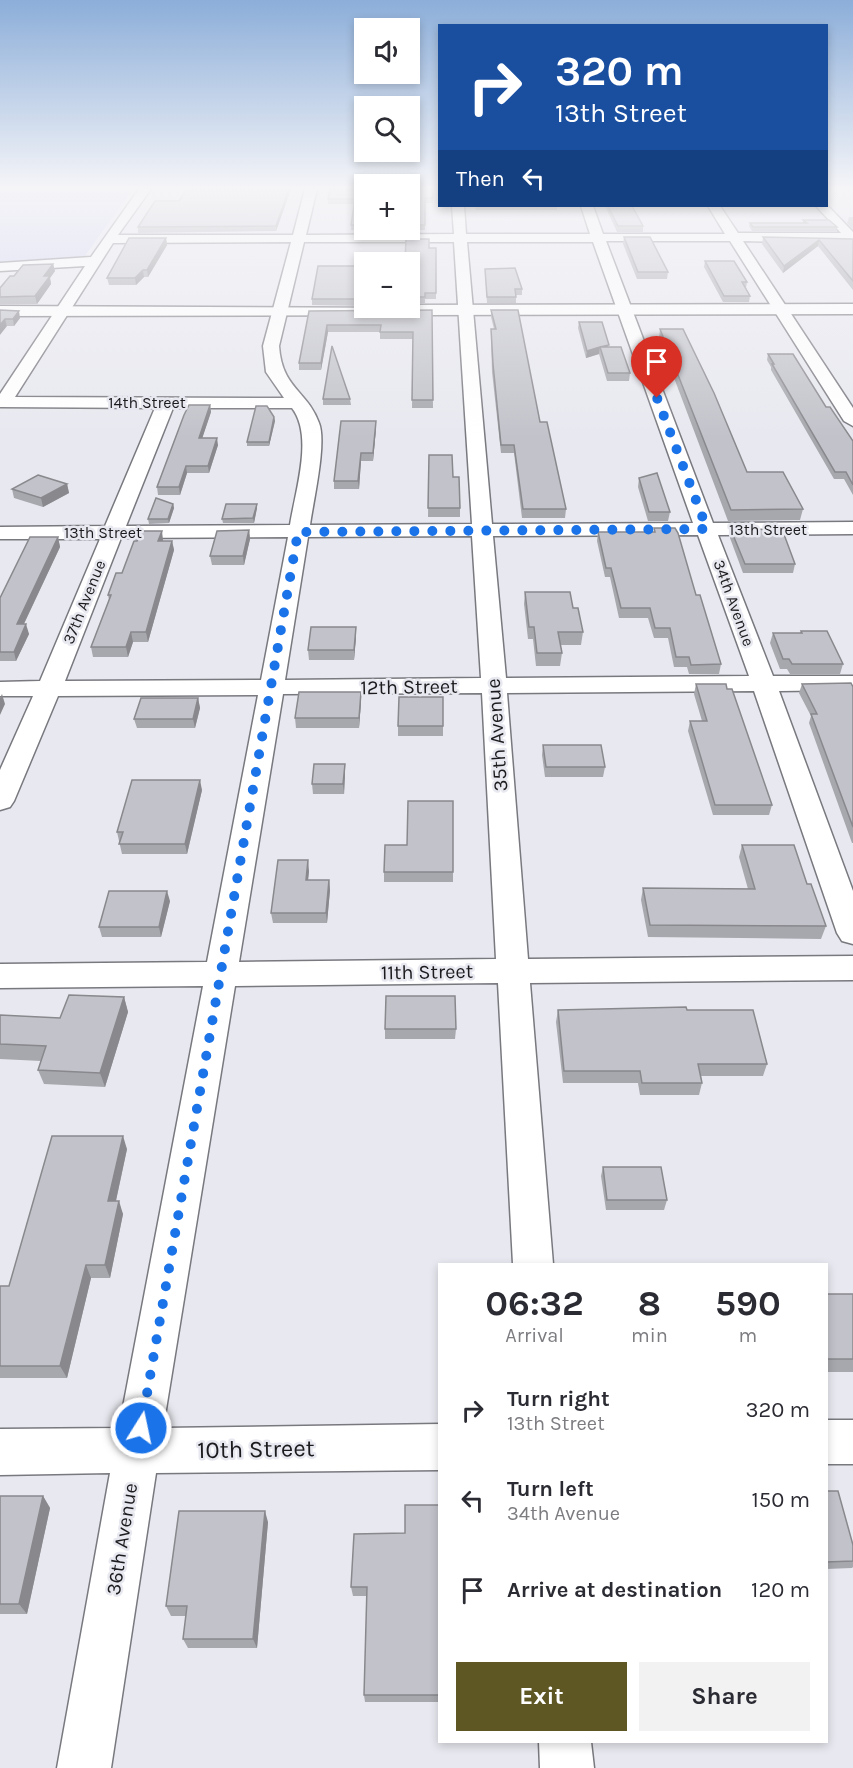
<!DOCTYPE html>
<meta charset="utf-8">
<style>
:root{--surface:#fff;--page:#f2f2f3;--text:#2b2b33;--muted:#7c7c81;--accent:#5f5723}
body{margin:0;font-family:Karla,sans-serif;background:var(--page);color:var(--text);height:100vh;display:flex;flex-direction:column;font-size:22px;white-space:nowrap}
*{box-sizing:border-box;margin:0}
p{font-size:20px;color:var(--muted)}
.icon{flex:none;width:33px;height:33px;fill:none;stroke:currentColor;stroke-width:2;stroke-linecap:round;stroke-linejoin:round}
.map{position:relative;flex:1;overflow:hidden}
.panel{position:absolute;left:438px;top:1263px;width:390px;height:480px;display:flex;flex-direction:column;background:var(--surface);border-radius:0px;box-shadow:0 3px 9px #0003}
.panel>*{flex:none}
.guide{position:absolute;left:438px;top:24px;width:390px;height:183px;border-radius:0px;box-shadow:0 3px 9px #0003;background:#1a4fa0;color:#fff;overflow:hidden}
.tools{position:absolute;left:354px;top:18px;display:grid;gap:12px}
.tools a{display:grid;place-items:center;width:66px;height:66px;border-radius:0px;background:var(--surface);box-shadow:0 3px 9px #0003;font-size:30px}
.pin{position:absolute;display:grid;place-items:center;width:51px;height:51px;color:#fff;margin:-62px -26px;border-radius:50% 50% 50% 0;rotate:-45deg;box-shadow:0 0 6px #0007}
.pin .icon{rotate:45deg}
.me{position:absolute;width:66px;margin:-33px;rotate:10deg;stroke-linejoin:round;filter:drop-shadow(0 0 4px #0008)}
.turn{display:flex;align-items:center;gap:21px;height:126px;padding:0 18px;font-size:27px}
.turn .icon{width:78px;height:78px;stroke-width:2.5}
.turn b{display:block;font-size:42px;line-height:51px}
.then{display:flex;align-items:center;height:57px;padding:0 18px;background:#0003;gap:12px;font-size:22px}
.eta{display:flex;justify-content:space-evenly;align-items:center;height:102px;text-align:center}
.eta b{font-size:36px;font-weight:700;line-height:42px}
.primary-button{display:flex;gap:12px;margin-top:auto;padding:12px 18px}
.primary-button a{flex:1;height:69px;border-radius:0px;background:var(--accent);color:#fff;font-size:24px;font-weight:700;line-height:69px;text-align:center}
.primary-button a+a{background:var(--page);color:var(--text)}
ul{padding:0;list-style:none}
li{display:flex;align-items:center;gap:18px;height:90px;padding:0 18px}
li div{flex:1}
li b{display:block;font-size:22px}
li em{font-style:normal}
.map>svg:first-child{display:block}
.green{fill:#cfd2f0}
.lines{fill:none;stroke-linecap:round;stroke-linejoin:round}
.minor-casing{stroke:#78787f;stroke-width:3}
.tertiary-casing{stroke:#78787f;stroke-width:3}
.minor{fill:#fff;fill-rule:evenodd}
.tertiary{fill:#fff;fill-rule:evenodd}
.wall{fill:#a7a8ae}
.shaded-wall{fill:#88888d}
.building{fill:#c2c3ca;stroke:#88888d;stroke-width:1.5}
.route{stroke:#1a73e8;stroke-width:10;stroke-dasharray:0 18}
.labels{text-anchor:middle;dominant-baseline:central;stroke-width:5;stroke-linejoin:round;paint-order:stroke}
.far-street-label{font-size:16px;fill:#1c1c1f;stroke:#e8e8f0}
.street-label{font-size:20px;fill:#1c1c1f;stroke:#e8e8f0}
.near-street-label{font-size:24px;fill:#1c1c1f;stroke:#e8e8f0}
</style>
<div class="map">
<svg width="853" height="1768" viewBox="0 0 853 1768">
<rect width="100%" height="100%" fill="#e8e8f0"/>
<!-- green -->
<path class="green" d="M0 189H133L82 260 0 265Z"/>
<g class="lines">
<defs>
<g id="minor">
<path d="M139 189H151L118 235H293L305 189H317L306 235 454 234 452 206H464L466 234H590L581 206H593L603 234H725L708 206H720L738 233H841L816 206 826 204 853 232V243L743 241 853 408V426L844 421 730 241H606L713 523 853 522V534L718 535 773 676H853V690L779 691 853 891V944L842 941 837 933 754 691 507 693 528 959 853 956V980L530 983 553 1264H513L498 983 235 986 163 1428 440 1424V1470L156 1473 111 1768H57L110 1473 0 1475V1429L119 1428 203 986 0 988V964L207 962 258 695 58 696 14 801 10 807 0 810V770L33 696H0V682L40 681 100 539H0V527L105 526 155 408 0 407V394L85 266 0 271V263L91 257ZM291 242 263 346 266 372 284 398 15 397 113 243ZM304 242H454L472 524 310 525C313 502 327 443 319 423 307 390 282 389 279 346ZM467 242H593L693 523 492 524ZM173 408H292C314 436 295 492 290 525L126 526ZM698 535 749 676 506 678 493 536ZM472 536 481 678 285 680 308 537ZM288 537 261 680 65 681 121 538ZM482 693 496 959 239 962 283 694Z"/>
<rect x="826" y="1420" width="27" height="44"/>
<path d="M539 1742H591L594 1768H540Z"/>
</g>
<path id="tertiary" d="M853 304V314L0 316V306L410 308V305Z"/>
</defs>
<!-- minor casing -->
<use href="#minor" class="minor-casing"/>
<!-- tertiary casing -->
<use href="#tertiary" class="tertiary-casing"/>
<!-- minor -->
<use href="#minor" class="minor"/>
<!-- tertiary -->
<use href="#tertiary" class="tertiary"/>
</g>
<!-- wall -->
<g class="wall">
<path d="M291 189 276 231 138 233V227L179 201Z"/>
<path d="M364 189V230H410V189H433V203H425V230H351V225L354 204H328V199Z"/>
<path d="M475 206H557V210H476Z"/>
<path d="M605 206H632L643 226V232H617Z"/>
<path d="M849 217H853V229L847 223Z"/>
<path d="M803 220 837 227 836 231H752L749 226 750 223H803Z"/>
<path d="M624 237 668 272 667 279H637L623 244Z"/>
<path d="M763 237 853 239V290L818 246 783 273 762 244Z"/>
<path d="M166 238 167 245 148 277H144L136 285H109L107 278Z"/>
<path d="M429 248H436V299H425V303H410V262Z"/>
<path d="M705 261 747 282 746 288 750 296 749 302H723L704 267Z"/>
<path d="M53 264 55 271 50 278 51 284 37 304H0V288L14 276Z"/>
<path d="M364 266V306L312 305V299Z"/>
<path d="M485 269 522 289V295H516V303H487Z"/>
<path d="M0 310 20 318 14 326H7Z"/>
<path d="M432 310 433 408H412L413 339H380V332H328L321 370H299V363L309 311Z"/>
<path d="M491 310 540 422 566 509 565 518H522L514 453H501L492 372 491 337V329H494L491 317Z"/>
<path d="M579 322 609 347 630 373 629 381H607L599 354 586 358 578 328Z"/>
<path d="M660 329 747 472 803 509 800 520 728 521 659 338Z"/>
<path d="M768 354 826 407 853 441V495L844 479H834L771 370V367L767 360Z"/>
<path d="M323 399H350L351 405H323Z"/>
<path d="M210 405 211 412 202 438 218 445 209 473H187L180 495H158L157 487Z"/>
<path d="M274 417 275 421 269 446H247V442Z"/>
<path d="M376 428 373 461H361L359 489H334V481Z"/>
<path d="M429 455 453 477 460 508V517H428Z"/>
<path d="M639 478 670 512 668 521H648L638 487Z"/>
<path d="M67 484 69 493 43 507 14 498 12 489Z"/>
<path d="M173 504 174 508 169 523 149 524 148 519Z"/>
<path d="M257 504V508L254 523H223L222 519Z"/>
<path d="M654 528 696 595 721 664 719 674H689L687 667H674L668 638H654L648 618H619L610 577H605L597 541 598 532H654Z"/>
<path d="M249 530 250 539 244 565H212L210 556Z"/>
<path d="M731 530 795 564 793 573H743L730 538Z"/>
<path d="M58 537 60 547 24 624 29 634 16 661H0V598Z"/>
<path d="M163 540V541H172L174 550 148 642H133L128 657H93L91 647 109 600 108 595Z"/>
<path d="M525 592 573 608 583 632 581 645H560L562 653 560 666H536L533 639H528L524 604Z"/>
<path d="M801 631 843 664 840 674H790L787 669H780L770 643 773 633H800Z"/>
<path d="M356 637 354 660H309L308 650Z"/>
<path d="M696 684 727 689 772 805 769 815H713L688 731 690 721H702L694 694Z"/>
<path d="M802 684 853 687V843H852L809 723 811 716 799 693Z"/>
<path d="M443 697V736H398V726Z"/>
<path d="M198 698 200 708 195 728H137L134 719Z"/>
<path d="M361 702 359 728H296L295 718Z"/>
<path d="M543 745 605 767 603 777H545L542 755Z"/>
<path d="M345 764V774L344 794H313L312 784Z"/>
<path d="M202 790 187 854H122L117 832Z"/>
<path d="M453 801V882H384V872L407 845Z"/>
<path d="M742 845 807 884 826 926 821 939 648 937 641 900 643 888 748 889 739 857Z"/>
<path d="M309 871 308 880H329L330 890 327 923H273L271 913Z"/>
<path d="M170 901 161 937H102L99 927Z"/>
<path d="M124 997 128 1012 105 1087 44 1084 38 1070 41 1061 0 1059V1015L60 1018Z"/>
<path d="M558 1010 767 1064 763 1076H701L702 1083 699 1095H640L638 1083H563L556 1022Z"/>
<path d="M385 1029H456L455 1039H385Z"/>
<path d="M127 1149 116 1201 123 1214 110 1278H91L67 1378H0V1286H9Z"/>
<path d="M603 1167 667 1200 664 1210H606L601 1176Z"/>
<rect x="826" y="1294" width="27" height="78"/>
<path d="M826 1491 853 1545V1567L852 1568 826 1569Z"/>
<path d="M0 1496H43L50 1508 27 1614H0Z"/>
<path d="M440 1505V1702H365L364 1695 367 1596H353L351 1587Z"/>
<path d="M268 1522 257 1648H188L183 1639 186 1616H171L166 1606Z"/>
</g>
<!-- shaded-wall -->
<g class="shaded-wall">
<path d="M289 189H291L276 231V226Z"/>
<path d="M166 238 167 245 148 277 147 270Z"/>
<path d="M819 240 818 246 783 273 784 266Z"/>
<path d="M53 264 55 271 50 278 51 284 37 304 35 296 44 276Z"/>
<path d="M143 270 144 277 136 285 135 278Z"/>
<path d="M19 311 20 318 14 326 13 319Z"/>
<path d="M5 319 7 326 0 335V325Z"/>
<path d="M327 325 328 332 321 370V363Z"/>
<path d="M600 347 599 354 586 358 587 351Z"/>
<path d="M210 405 211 412 200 445 199 438Z"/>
<path d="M274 417 275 421 269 446V442Z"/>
<path d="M376 421V428L373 461V453Z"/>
<path d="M217 438 218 445 209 473 208 466Z"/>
<path d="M361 453V461L359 489 358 481Z"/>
<path d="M186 466 187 473 180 495 179 487Z"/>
<path d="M67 484 69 493 43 507 41 498Z"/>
<path d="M173 504 174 508 169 523 168 519Z"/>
<path d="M257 504V508L254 523 253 518Z"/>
<path d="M249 530 250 539 244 565 243 556Z"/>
<path d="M162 531 163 540 160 550 158 541Z"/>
<path d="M58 537 60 547 19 634 17 624Z"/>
<path d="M172 541 174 550 148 642 146 632Z"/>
<path d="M26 624 29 634 16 661 14 652Z"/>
<path d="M356 627V637L354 660V650Z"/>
<path d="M131 632 133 642 128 657 126 647Z"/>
<path d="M361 692V702L359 728V718Z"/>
<path d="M2 694 5 704 0 715V698Z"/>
<path d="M198 698 200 708 195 728 193 719Z"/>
<path d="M345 764V774L344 794 343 784Z"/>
<path d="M200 780 202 790 187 854 185 844Z"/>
<path d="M308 860 309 871 307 890 306 880Z"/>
<path d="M329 880 330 890 327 923 326 913Z"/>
<path d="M167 891 170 901 161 937 159 927Z"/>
<path d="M124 997 128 1012 105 1087 100 1073Z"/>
<path d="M123 1136 127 1149 113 1214 108 1201Z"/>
<path d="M119 1201 123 1214 110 1278 105 1265Z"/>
<path d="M86 1265 91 1278 67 1378 60 1366Z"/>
<path d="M43 1496 50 1508 27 1614 19 1604Z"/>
<path d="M265 1511 268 1522 257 1648 253 1639Z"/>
</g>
<!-- building -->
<g class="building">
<path d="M186 189H289L276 226 138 227 155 201H179Z"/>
<path d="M330 189H364V225H351L355 199H328Z"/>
<path d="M410 189H433V198H425V225H410Z"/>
<path d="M608 206H632L643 226H618Z"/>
<path d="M803 220H829L837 227H753L750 223H807Z"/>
<path d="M624 237H650L668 272H638Z"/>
<path d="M763 237 853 239V281L819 240 784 266Z"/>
<path d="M129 238H166L147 270H143L135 278H107Z"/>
<path d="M406 239H429V248H436V293H425V297H410V262H405Z"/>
<path d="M705 261H734L747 282H742L750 296H724Z"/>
<path d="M53 264 44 276H50L35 296 0 297V288L10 276H14L23 265Z"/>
<path d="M318 266H364V299H312Z"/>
<path d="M515 268 522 289H515L516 297H487L485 269Z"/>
<path d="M0 310 19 311 13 319H5L0 325Z"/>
<path d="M432 310 433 400H412L413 332H380L381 325H327L321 363H299L309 311Z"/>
<path d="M491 310H518L540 422H547L566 509H523L514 445H501L493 364 491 329H496Z"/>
<path d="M579 322H602L609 345 600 347H621L630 373H608L600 347 587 351Z"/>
<path d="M660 329H683L714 393 747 472H783L803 509 731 510Z"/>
<path d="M332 346 350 399H323Z"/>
<path d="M768 354H793L826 407H830L853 441V485L846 472H835L772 364H774Z"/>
<path d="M189 405H210L199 438H217L208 466H186L179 487H157L184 415Z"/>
<path d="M256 406H267L274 417 269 442H247Z"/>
<path d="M341 421H376L373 453H361L358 481H334Z"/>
<path d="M429 455H452L453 477H459L460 508H428Z"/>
<path d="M657 473 670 512H649L639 478Z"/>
<path d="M38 475 67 484 41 498 12 489Z"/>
<path d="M156 498 173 504 168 519H148Z"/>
<path d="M226 504H257L253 518 222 519Z"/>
<path d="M654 528H675L678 533 696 595H700L721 664 691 665 689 657H676L670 628H655L650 608H621L611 568H606L598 532H655Z"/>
<path d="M782 529 795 564H745L731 530Z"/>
<path d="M249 530 243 556H210L217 531Z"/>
<path d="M141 531H162L158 541H172L146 632H131L126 647H91L111 595H108L116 573H122L134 541H137Z"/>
<path d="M30 537H58L17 624H26L14 652H0V598Z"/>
<path d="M525 592H570L573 608H578L583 632H558L562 653H537L534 627H529Z"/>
<path d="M311 627H356L354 650H308Z"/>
<path d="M801 631H827L843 664H792L789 659H783L773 633H802Z"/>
<path d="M851 683 853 687V827L811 714H817L802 684Z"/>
<path d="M696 684H726L727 689H732L772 805H715L690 721H707Z"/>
<path d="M299 692H361L359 718H295Z"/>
<path d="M399 697H443V726H398Z"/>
<path d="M141 698H198L193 719H134Z"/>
<path d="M543 745H601L605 767H546Z"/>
<path d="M314 764H345L343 784H312Z"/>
<path d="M132 780H200L185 844H119L123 832H117Z"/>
<path d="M408 801H453V872H384L385 845H407Z"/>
<path d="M742 845H794L807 884H811L826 926 650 925 643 888 755 889Z"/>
<path d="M278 860H308L306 880H329L326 913H271Z"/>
<path d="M109 891H167L159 927H99Z"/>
<path d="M69 995 124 997 100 1073 38 1070 46 1046 0 1044V1015L60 1018Z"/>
<path d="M386 996H455L456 1029H385Z"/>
<path d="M686 1007 687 1010H753L767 1064H698L702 1083H642L640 1071H564L558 1010Z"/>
<path d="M52 1136H123L108 1201H119L105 1265H86L60 1366H0V1286H9Z"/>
<path d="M603 1167H661L667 1200H607Z"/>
<rect x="826" y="1294" width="27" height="65"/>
<path d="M826 1491H838L853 1545V1561L826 1562Z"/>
<path d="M0 1496H43L19 1604H0Z"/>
<path d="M405 1505H440V1695H364L367 1587H351L354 1534 405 1533Z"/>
<path d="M179 1511H265L253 1639H183L187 1606H166Z"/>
</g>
<!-- sky -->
<linearGradient id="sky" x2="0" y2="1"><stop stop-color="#8caed9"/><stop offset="0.43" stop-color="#f5f5f8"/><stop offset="1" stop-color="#f5f5f8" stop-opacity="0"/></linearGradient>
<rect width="853" height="437" fill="url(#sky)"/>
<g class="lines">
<!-- route -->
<path class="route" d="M141 1428 298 532 707 529 657 398"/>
</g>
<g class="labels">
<!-- far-street labels -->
<g class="far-street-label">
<text x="147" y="402">14th Street</text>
<text x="768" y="529">13th Street</text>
<text x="103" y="532">13th Street</text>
<text transform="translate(84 602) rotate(-68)">37th Avenue</text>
<text transform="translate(734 603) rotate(70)">34th Avenue</text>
</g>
<!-- street labels -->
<g class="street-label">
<text transform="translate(409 687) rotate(-1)">12th Street</text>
<text transform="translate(497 735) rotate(-94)">35th Avenue</text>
<text transform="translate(427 972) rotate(-1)">11th Street</text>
<text transform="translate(122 1539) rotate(-81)">36th Avenue</text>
</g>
<!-- near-street labels -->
<g class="near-street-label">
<text transform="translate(256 1449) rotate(-1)">10th Street</text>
</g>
</g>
</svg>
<div class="tools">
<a><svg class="icon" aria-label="sound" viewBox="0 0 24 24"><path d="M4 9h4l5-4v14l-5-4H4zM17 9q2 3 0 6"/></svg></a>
<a><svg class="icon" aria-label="search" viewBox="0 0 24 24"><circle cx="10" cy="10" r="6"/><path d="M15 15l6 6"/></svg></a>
<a>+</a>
<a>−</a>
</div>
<div class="pin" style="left:657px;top:398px;background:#d93025"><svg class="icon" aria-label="arrive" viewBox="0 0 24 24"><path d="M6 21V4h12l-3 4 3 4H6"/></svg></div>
<svg class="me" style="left:141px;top:1428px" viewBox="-20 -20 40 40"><circle r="17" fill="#1a73e8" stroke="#fff" stroke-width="3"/><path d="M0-11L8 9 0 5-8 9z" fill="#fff"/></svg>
<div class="guide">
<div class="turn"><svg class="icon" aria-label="right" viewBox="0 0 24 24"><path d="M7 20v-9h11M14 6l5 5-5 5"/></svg><div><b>320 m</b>13th Street</div></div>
<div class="then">Then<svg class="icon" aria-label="left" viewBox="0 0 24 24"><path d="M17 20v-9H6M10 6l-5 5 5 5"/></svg></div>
</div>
<section class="panel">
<div class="eta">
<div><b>06:32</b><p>Arrival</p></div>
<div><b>8</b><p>min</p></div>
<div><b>590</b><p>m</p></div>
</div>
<ul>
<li><svg class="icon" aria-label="right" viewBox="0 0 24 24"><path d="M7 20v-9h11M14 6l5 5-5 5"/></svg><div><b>Turn right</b><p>13th Street</p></div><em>320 m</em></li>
<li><svg class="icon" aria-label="left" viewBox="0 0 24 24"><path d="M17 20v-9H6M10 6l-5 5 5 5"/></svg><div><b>Turn left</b><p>34th Avenue</p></div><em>150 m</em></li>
<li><svg class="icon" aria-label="arrive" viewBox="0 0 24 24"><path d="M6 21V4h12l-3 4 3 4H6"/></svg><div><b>Arrive at destination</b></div><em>120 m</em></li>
</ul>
<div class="primary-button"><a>Exit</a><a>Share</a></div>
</section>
</div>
